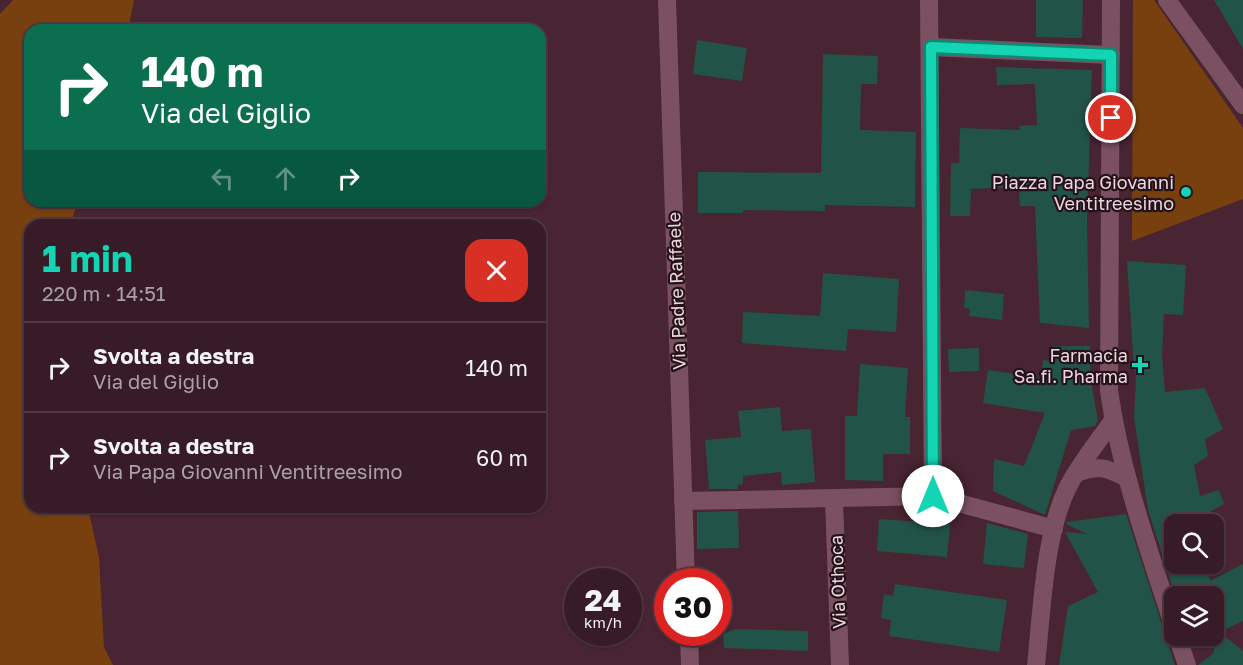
<!DOCTYPE html>
<html lang="it">
<meta charset="utf-8">
<style>
:root{--surface:#371b26;--page:#3e242e;--text:#f1f3f6;--muted:#aaa1a7;--line:#513943;--accent:#14d5b3}
body{margin:0;font-family:"Golos Text",sans-serif;background:var(--page);color:var(--text);height:100vh;display:flex;flex-direction:column;font-size:22px;white-space:nowrap}
*{box-sizing:border-box;margin:0}
p{font-size:20px;color:var(--muted)}
.icon{flex:none;width:33px;height:33px;fill:none;stroke:currentColor;stroke-width:2;stroke-linecap:round;stroke-linejoin:round}
.map{position:relative;flex:1;overflow:hidden}
.drawer{position:absolute;left:24px;top:219px;width:522px;height:294px;display:flex;flex-direction:column;background:var(--surface);border-radius:18px;box-shadow:0 2px 4px #0004,0 0 0 2px var(--line)}
.drawer>*{flex:none}
.guide{position:absolute;left:24px;top:24px;width:522px;height:183px;border-radius:18px;box-shadow:0 2px 4px #0004,0 0 0 2px var(--line);background:#0b6e4f;color:#fff;overflow:hidden}
.buttons{position:absolute;left:1164px;top:514px;display:grid;gap:12px}
.buttons a{display:grid;place-items:center;width:60px;height:60px;border-radius:12px;background:var(--surface);box-shadow:0 2px 4px #0004,0 0 0 2px var(--line);font-size:30px}
.speed{position:absolute;left:564px;top:568px;display:flex;gap:12px;font-size:30px;font-weight:700;text-align:center}
.speed>*{display:grid;place-content:center;width:78px;height:78px;border-radius:50%;background:var(--surface);box-shadow:0 2px 4px #0004,0 0 0 2px var(--line);line-height:1}
.speed small{font-size:15px;font-weight:400}
.speed .limit{border:9px solid #d22;background:#fff;color:#111}
.pin{position:absolute;display:grid;place-items:center;width:51px;height:51px;color:#fff;margin:-26px;border:3px solid #fff;border-radius:50%;box-shadow:0 2px 6px #0007}
.me{position:absolute;width:66px;margin:-33px;rotate:0deg;stroke-linejoin:round;filter:drop-shadow(0 0 4px #0008)}
.turn{display:flex;align-items:center;gap:21px;height:126px;padding:0 18px;font-size:27px}
.turn .icon{width:78px;height:78px;stroke-width:2.5}
.turn b{display:block;font-size:42px;line-height:51px}
.lanes{display:flex;align-items:center;height:57px;padding:0 18px;background:#0003;justify-content:center;gap:30px;direction:ltr}
.lanes .off{opacity:.35}
.round{display:grid;place-items:center;flex:none;width:63px;height:63px;border-radius:18px;background:var(--page)}
.headline{display:flex;align-items:center;justify-content:space-between;height:102px;padding:0 18px}
h1{font-size:36px;font-weight:700;line-height:45px;color:var(--accent)}
ul{padding:0;list-style:none}
li{display:flex;align-items:center;gap:18px;height:90px;padding:0 18px;border-top:2px solid var(--line)}
li div{flex:1}
li b{display:block;font-size:22px}
li em{font-style:normal}
.map>svg:first-child{display:block}
.green{fill:#78400f}
.building{fill:#225348}
.lines{fill:none;stroke-linecap:round;stroke-linejoin:round}
.street{stroke:#7b5161;stroke-width:18}
.secondary{stroke:#7b5161;stroke-width:18}
.route-casing{stroke:#0d8a74;stroke-width:15}
.route{stroke:#14d5b3;stroke-width:10}
.poi-dot{fill:#14d5b3;stroke:#24131a;stroke-width:2}
.labels{text-anchor:middle;dominant-baseline:central;stroke-width:4.5;stroke-linejoin:round;paint-order:stroke}
.poi-label{font-size:18px;fill:#eed5de;stroke:#24131a;text-anchor:end}
.street-label{font-size:18px;fill:#eed5de;stroke:#24131a}
</style>
<div class="map">
<svg width="1243" height="665" viewBox="0 0 1243 665">
<rect width="100%" height="100%" fill="#492433"/>
<!-- green -->
<g class="green">
<path d="M13 0H134L128 30H30V201H78L70 225H30V507H88L99 558 104 647 113 665H0V14Z"/>
<path d="M1133 0H1154L1243 128V199L1132 241Z"/>
</g>
<!-- building -->
<g class="building">
<path d="M1036 0H1083L1082 38 1036 37Z"/>
<path d="M1214 0H1243V49Z"/>
<path d="M697 40 747 48 742 81 693 74Z"/>
<path d="M823 54 878 56 877 84H861L860 130 916 132 915 207 825 205V211L743 210V213H698V172L821 173Z"/>
<path d="M996 67 1092 70 1087 221 1089 328 1040 323 1035 206H1020L1019 187 971 189 970 216H950L951 163H959L960 128 1020 130 1019 126 1037 125 1035 84 997 85Z"/>
<path d="M1127 261 1186 265 1183 315 1164 314 1162 356 1165 392 1205 388 1223 429 1205 439 1208 456 1194 465 1200 496 1219 490 1224 504 1201 517 1202 525H1174V564H1207L1210 581 1243 564V621L1220 632 1243 651V665H1198L1214 653V597H1176L1148 510 1134 418 1136 377 1133 355Z"/>
<path d="M823 273 899 279 896 332 848 329 846 351 742 343 743 312 820 316Z"/>
<path d="M965 290 1004 294 1002 320 969 316 970 309 964 308Z"/>
<path d="M1052 346H1090L1091 381 1098 421 1095 426 1071 430 1045 515 993 491 994 459 1024 466 1045 413 983 403 988 370 1041 378 1043 360 1051 361Z"/>
<path d="M979 348V371L949 372 948 349Z"/>
<path d="M860 364 908 368 905 417H910V454H883V481L845 480V416H857Z"/>
<path d="M780 407 782 431 811 429 815 482 782 485 781 472 743 476V484L738 485V489H709L705 440 741 437 738 411Z"/>
<path d="M738 511 739 548 697 549V512Z"/>
<path d="M1126 514 1175 665H1059L1068 606 1098 592 1065 532 1087 534 1066 524 1067 522Z"/>
<path d="M879 519 950 524 947 557 877 551Z"/>
<path d="M987 523 1028 534 1024 568 983 564Z"/>
<path d="M895 584 1007 600 999 652 889 636 891 620 881 618 884 594 893 596Z"/>
<path d="M735 629 808 631V651L724 648 723 634Z"/>
</g>
<g class="lines">
<!-- street -->
<g class="street">
<path d="M667 0 686 582"/>
<path d="M929 0 933 496"/>
<path d="M931 47 1111 55"/>
<path d="M834 500 840 665"/>
<path d="M683 501 933 496 1054 529"/>
<path d="M689 633 690 665"/>
</g>
<!-- secondary -->
<g class="secondary">
<path d="M1111 0 1109 391C1121 473 1149 550 1174 628"/>
<path d="M1167 0 1243 105"/>
<path d="M1076 473C1099 465 1105 467 1127 478"/>
<path d="M1177 636 1187 665"/>
<path d="M1036 665C1042 611 1044 537 1067 489 1079 464 1098 442 1113 420"/>
</g>
</g>
<g class="lines">
<defs>
<path id="route" d="M933 496 931 47 1111 55V118"/>
</defs>
<!-- route casing -->
<use href="#route" class="route-casing"/>
<!-- route -->
<use href="#route" class="route"/>
</g>
<!-- markers -->
<g class="poi-dot">
<circle cx="1186" cy="192" r="6"/>
<path d="M1137 356h6v6h6v6h-6v6h-6v-6h-6v-6h6z"/>
</g>
<g class="labels">
<!-- poi labels -->
<g class="poi-label">
<text x="1174" y="182">Piazza Papa Giovanni<tspan x="1174" dy="21">Ventitreesimo</tspan></text>
<text x="1128" y="355">Farmacia<tspan x="1128" dy="21">Sa.fi. Pharma</tspan></text>
</g>
<!-- street labels -->
<g class="street-label">
<text transform="translate(676 291) rotate(-92)">Via Padre Raffaele</text>
<text transform="translate(837 582) rotate(-92)">Via Othoca</text>
</g>
</g>
</svg>
<div class="buttons">
<a><svg class="icon" aria-label="search" viewBox="0 0 24 24"><circle cx="10" cy="10" r="6"/><path d="M15 15l6 6"/></svg></a>
<a><svg class="icon" aria-label="layers" viewBox="0 0 24 24"><path d="M12 4l9 5-9 5-9-5zM3 14l9 5 9-5"/></svg></a>
</div>
<div class="speed"><div>24<small>km/h</small></div><div class="limit">30</div></div>
<div class="pin" style="left:1111px;top:118px;background:#d93025"><svg class="icon" aria-label="arrive" viewBox="0 0 24 24"><path d="M6 21V4h12l-3 4 3 4H6"/></svg></div>
<svg class="me" style="left:933px;top:496px" viewBox="-20 -20 40 40"><circle r="19" fill="#fff"/><path d="M0-13L10 11 0 6-10 11z" fill="#14d5b3"/></svg>
<div class="guide">
<div class="turn"><svg class="icon" aria-label="right" viewBox="0 0 24 24"><path d="M7 20v-9h11M14 6l5 5-5 5"/></svg><div><b>140 m</b>Via del Giglio</div></div>
<div class="lanes"><svg class="icon off" aria-label="left" viewBox="0 0 24 24"><path d="M17 20v-9H6M10 6l-5 5 5 5"/></svg><svg class="icon off" aria-label="ahead" viewBox="0 0 24 24"><path d="M12 20V5M6 11l6-6 6 6"/></svg><svg class="icon" aria-label="right" viewBox="0 0 24 24"><path d="M7 20v-9h11M14 6l5 5-5 5"/></svg></div>
</div>
<section class="drawer">
<div class="headline"><div><h1>1 min</h1><p>220 m · 14:51</p></div><a class="round" style="background:#d93025;color:#fff"><svg class="icon" aria-label="close" viewBox="0 0 24 24"><path d="M6 6l12 12M18 6L6 18"/></svg></a></div>
<ul>
<li><svg class="icon" aria-label="right" viewBox="0 0 24 24"><path d="M7 20v-9h11M14 6l5 5-5 5"/></svg><div><b>Svolta a destra</b><p>Via del Giglio</p></div><em>140 m</em></li>
<li><svg class="icon" aria-label="right" viewBox="0 0 24 24"><path d="M7 20v-9h11M14 6l5 5-5 5"/></svg><div><b>Svolta a destra</b><p>Via Papa Giovanni Ventitreesimo</p></div><em>60 m</em></li>
</ul>
</section>
</div>
